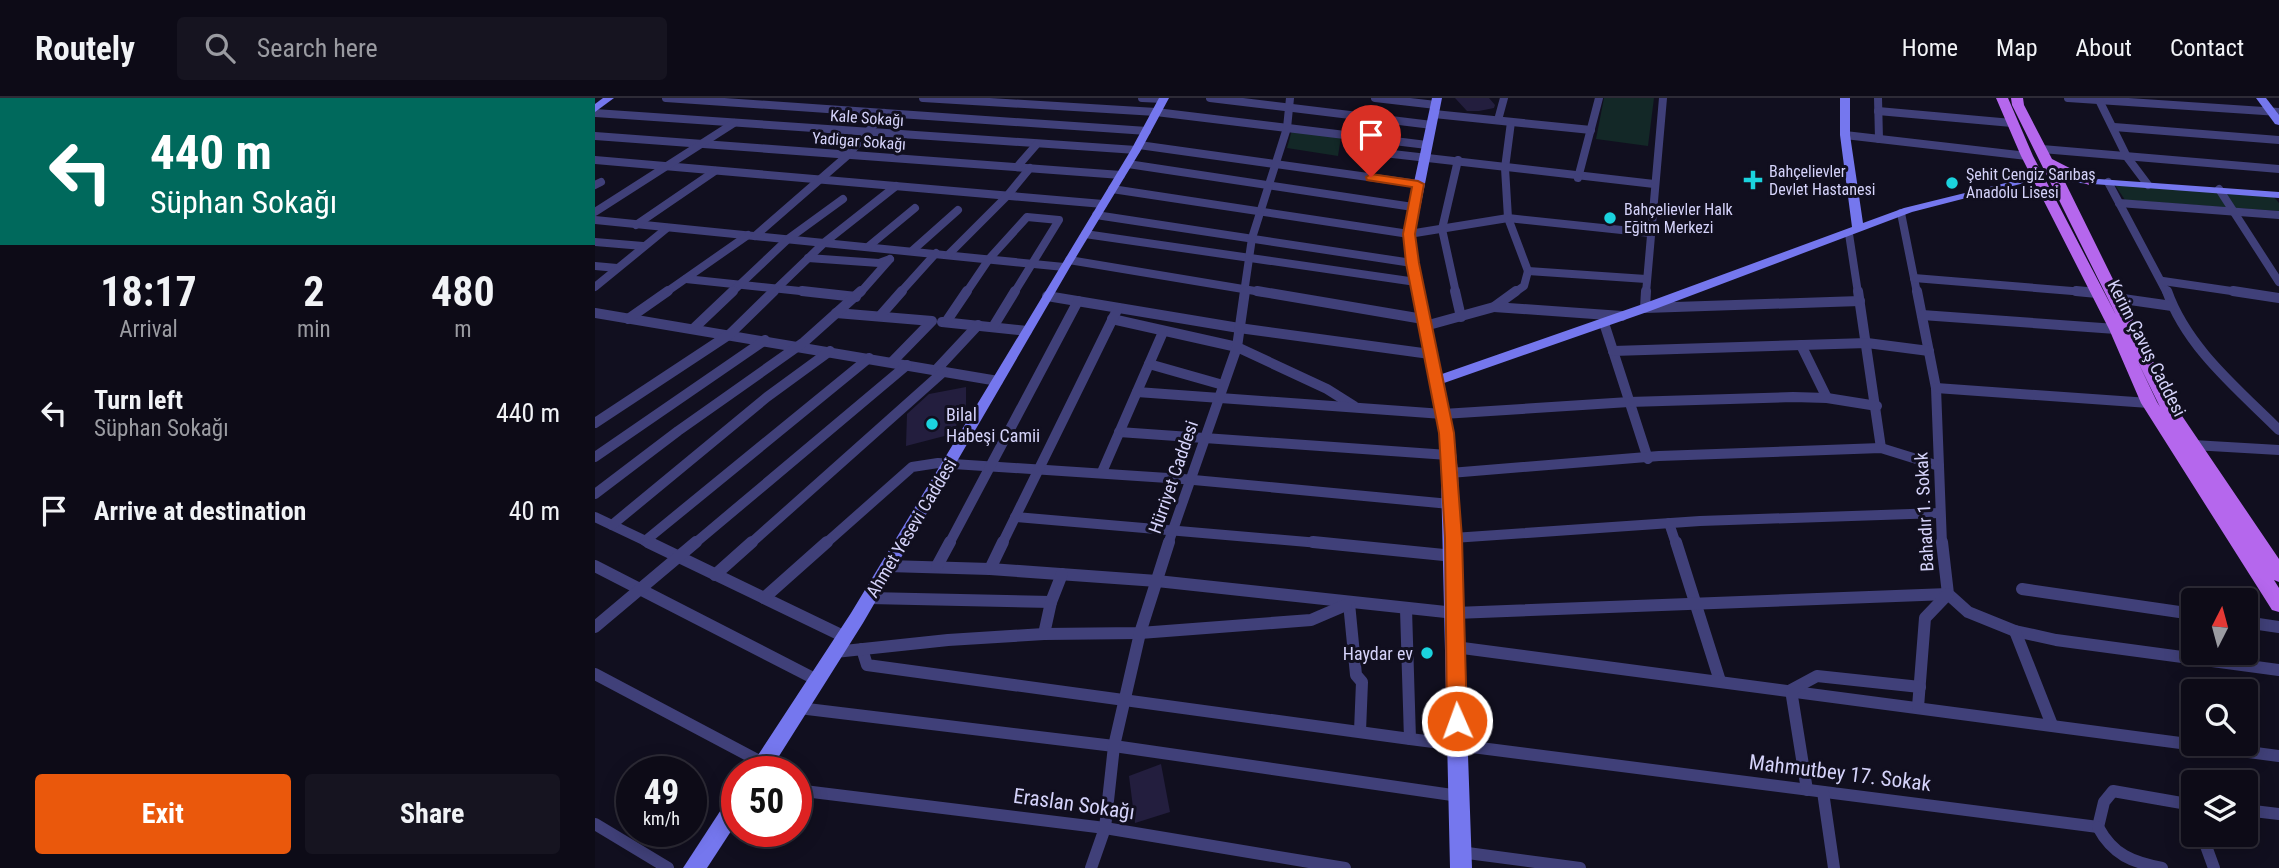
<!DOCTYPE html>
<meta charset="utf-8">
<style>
:root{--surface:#0d0b17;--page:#161420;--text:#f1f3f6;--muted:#9a9ba1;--line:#2d2b36;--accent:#ea580c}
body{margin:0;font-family:"Roboto Condensed",sans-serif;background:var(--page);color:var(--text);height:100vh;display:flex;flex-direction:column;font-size:26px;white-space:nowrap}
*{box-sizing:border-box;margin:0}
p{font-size:23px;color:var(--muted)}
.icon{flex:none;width:38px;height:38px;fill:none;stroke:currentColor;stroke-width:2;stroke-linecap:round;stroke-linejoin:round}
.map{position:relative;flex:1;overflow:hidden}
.side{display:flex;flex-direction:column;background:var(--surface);width:595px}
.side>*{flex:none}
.hud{background:#00695c;color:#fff;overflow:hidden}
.needle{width:46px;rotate:6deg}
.controls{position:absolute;left:1586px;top:490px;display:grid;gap:14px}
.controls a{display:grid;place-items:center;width:77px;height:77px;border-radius:7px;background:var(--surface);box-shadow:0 4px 18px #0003,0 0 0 2px var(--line);font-size:35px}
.speed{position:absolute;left:21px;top:658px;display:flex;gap:14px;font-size:35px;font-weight:700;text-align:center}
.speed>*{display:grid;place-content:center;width:91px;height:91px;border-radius:50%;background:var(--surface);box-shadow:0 4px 18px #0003,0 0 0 2px var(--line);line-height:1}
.speed small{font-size:18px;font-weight:400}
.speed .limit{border:10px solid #d22;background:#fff;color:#111}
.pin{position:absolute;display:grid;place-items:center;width:60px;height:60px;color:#fff;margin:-72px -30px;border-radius:50% 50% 50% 0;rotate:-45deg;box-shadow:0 0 7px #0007}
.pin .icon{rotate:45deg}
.me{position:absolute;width:77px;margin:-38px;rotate:358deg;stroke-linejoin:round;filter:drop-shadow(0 0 5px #0008)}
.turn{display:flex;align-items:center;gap:24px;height:147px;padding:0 35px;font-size:32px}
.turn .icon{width:91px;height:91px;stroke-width:2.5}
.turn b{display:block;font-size:49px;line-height:60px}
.eta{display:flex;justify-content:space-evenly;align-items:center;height:119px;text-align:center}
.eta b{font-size:42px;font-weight:700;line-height:49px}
.primary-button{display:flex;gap:14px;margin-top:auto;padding:14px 35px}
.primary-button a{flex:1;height:80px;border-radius:7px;background:var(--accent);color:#fff;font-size:28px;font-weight:700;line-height:80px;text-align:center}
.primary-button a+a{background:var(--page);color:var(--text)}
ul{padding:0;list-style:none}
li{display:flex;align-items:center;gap:21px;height:98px;padding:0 35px}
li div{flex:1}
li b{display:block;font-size:26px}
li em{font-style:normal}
header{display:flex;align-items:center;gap:42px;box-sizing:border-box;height:98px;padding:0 35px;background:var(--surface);border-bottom:2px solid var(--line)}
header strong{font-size:33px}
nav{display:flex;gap:38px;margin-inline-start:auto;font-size:24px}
.search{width:490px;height:63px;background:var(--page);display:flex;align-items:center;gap:18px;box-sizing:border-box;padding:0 24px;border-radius:7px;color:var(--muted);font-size:26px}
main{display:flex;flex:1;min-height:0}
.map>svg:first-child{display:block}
.green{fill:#132827}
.building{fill:#231e3e}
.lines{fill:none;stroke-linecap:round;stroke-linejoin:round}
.street-far2{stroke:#404079;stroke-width:8}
.street-far1{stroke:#404079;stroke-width:10}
.street{stroke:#404079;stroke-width:12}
.secondary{fill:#7577ee;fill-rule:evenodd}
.primary{fill:#b567ed;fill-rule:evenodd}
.route{fill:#ea580c;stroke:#983908;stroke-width:2}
.poi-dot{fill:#1bd3de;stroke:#110f1f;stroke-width:2.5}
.labels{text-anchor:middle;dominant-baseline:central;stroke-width:6;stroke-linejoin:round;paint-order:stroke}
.far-street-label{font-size:16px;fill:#d5d3fa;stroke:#110f1f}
.far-poi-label{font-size:16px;fill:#d5d3fa;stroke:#110f1f;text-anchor:start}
.street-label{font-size:18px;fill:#d5d3fa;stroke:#110f1f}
.poi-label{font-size:18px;fill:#d5d3fa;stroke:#110f1f;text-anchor:start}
.near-street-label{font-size:21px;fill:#d5d3fa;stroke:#110f1f}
</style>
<header>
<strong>Routely</strong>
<div class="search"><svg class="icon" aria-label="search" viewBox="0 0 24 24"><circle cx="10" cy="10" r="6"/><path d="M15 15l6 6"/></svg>Search here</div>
<nav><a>Home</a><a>Map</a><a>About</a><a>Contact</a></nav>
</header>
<main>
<section class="side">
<div class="hud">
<div class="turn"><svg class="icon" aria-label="left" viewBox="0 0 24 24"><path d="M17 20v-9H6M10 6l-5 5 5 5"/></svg><div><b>440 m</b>Süphan Sokağı</div></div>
</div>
<div class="eta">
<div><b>18:17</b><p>Arrival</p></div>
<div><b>2</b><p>min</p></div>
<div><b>480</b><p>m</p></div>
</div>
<ul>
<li><svg class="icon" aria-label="left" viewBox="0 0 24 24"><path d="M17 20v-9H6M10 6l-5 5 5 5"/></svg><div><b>Turn left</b><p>Süphan Sokağı</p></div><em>440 m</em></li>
<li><svg class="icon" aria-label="arrive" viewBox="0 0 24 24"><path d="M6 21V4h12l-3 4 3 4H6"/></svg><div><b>Arrive at destination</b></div><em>40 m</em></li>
</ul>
<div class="primary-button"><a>Exit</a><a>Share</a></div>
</section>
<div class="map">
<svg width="1684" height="770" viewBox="0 0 1684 770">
<rect width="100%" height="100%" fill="#110f1f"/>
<!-- green -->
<g class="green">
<path d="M1009 0H1059L1053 48 1001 41Z"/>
<path d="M697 32 746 39 743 58 692 50Z"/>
<path d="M1520 87 1678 98 1684 105V113L1530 102Z"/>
</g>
<!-- building -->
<g class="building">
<path d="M860 0H894L900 7 899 10 884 13H872Z"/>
<path d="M371 289V311L362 313 361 335 311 348 312 316 334 296Z"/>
<path d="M566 666 575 714 540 725 534 678Z"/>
</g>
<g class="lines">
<!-- street-far2 -->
<g class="street-far2">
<path d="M71 0 552 33"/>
<path d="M328 0 561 14 832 47"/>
<path d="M547 0 568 1"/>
<path d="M615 0 837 27"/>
<path d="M780 0 841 7"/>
<path d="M1283 0 1284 41"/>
<path d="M1473 0 1684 14"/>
<path d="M1504 2 1532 59 1553 87"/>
<path d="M1283 13 1417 25"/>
<path d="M0 15 541 52"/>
<path d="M839 16 996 32"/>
<path d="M903 22 909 0"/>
<path d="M916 24 910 70 913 120 933 173"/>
<path d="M1519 29 1684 42"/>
<path d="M1250 37 1432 58"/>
<path d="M0 38 526 77"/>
<path d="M778 41 775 52 780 54 1059 86"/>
<path d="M544 47 823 86"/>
<path d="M1447 51 1684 71"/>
<path d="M0 62 508 106"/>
<path d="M533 66 818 109"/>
<path d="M422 69 442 46"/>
<path d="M983 80 1004 0"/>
<path d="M1513 84 1572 195"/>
<path d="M0 87 6 84"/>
<path d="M517 91 814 136 913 120 1055 135"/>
<path d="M1624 91 1684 184"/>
<path d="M1524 105 1684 117"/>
<path d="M0 114 139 25"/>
<path d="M1306 115 1322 195"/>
<path d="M501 117 817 165"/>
<path d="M0 122 469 169"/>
<path d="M41 127 120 73"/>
<path d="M490 136 821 184"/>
<path d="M1254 136 1263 195"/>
<path d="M160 138 253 57 289 15"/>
<path d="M0 144 48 148"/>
<path d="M274 148 320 110"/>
<path d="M318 152 363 112"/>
<path d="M354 156 412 98 435 70"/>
<path d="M213 160 284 165 295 161"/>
<path d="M474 162 672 195"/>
<path d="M0 168 22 170"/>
<path d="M933 173 1051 181"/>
<path d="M1319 180 1502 195"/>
<path d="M91 181 224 195"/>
<path d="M1568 183 1650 195"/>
<path d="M0 189 72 130"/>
<path d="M70 195 153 137"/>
<path d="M136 195 193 141 248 101"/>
<path d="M177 195 230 144 301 88"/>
<path d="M265 195 295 161"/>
<path d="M305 195 341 155"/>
<path d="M371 195 394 161 432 119 464 122 419 195"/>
<path d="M649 195 657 140 692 30 695 0"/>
<path d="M861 195 847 131 863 62"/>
<path d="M919 195 929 188 933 173"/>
<path d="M1051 195 1068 0"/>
</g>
<!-- street-far1 -->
<g class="street-far1">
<path d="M207 193 261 199"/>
<path d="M662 193 828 221"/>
<path d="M860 193 866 219"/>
<path d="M1051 193 1050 210 1265 203"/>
<path d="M1263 193 1286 350"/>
<path d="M1322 193 1341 290 1347 446"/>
<path d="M1481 193 1502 195"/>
<path d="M1572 193C1592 250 1643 291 1684 332"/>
<path d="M1638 193 1684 200"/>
<path d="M452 198 644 230 835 256"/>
<path d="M1521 200 1577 208"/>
<path d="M899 209 1027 218"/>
<path d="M0 215 403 283"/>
<path d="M241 215 337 223 297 264"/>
<path d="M1327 217 1521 231"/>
<path d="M285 218 307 193"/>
<path d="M33 221 73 193"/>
<path d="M517 221 642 249 732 291 759 308"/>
<path d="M347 224 432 233"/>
<path d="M351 224 372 193"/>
<path d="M1009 225 1053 361"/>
<path d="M830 228 899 209 921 193"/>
<path d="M398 229 420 193"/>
<path d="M98 231 138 193"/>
<path d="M1206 247 1232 300"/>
<path d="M1018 253 1272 245 1334 253"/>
<path d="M554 266 628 287"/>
<path d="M341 272 383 227"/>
<path d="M1341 290 1554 305"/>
<path d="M542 294 848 316 1034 304 1198 299 1232 300 1282 308"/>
<path d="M0 325 135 236 179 193"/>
<path d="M524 334 853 357"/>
<path d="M1598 347 1684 352"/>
<path d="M0 359 170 242"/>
<path d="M507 374 568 234"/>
<path d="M855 375 1064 358 1286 350 1344 368"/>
<path d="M0 396 83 333 209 244 266 193"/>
<path d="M0 419 57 446"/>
<path d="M420 419 736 446"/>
<path d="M1074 425 1081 446"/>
<path d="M17 427 172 299 235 253"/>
<path d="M858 440 1105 423 1345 415"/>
<path d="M50 443 274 260"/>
<path d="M99 446 312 267"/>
<path d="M155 446 348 274"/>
<path d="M230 446 317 369 343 365 588 381 855 406"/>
<path d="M354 446 483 203"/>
<path d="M407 446 523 210"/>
<path d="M573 446 642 249 650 193"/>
</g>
<!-- street -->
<g class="street">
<path d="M53 444 250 539"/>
<path d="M718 444 859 458"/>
<path d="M1081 444 1125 583"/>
<path d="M1347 444 1353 496 1373 514 1420 533 1461 542 1684 572"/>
<path d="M0 468 222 582"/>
<path d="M293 468 395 471 562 483 860 515 1353 496"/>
<path d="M342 468 355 444"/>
<path d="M395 471 408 444"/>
<path d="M120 477 157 444"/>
<path d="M1427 491 1598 516"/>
<path d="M169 500 232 444"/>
<path d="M274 500 456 504"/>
<path d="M754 505 761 577 767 584 765 633"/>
<path d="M811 511 815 641"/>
<path d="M1650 524 1684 529"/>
<path d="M0 529 101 444"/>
<path d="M1420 533 1457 627"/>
<path d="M449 536 456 504 467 476"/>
<path d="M860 549 1684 658"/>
<path d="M267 551 272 567 815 641 1503 729"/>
<path d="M240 554 353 542 449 536 545 535 716 522 751 507"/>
<path d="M0 576 168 665"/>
<path d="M1323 609 1330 520 1353 496"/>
<path d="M204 610 519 648 864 698"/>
<path d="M201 692 510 730 750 770"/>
<path d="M1212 692 1196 592 1222 578 1325 589"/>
<path d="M1228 694 1239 770"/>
<path d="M1650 712 1684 716"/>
<path d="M0 726 73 770"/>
<path d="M1503 729 1509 704 1518 693 1598 707"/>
<path d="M1503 729C1518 757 1537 764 1567 770"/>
<path d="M1607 737 1619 770"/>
<path d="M865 754 985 770"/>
<path d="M496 770 510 730 519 648 545 535 574 444"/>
</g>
<!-- secondary -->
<g class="secondary">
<path d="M8 0H19L0 14V6Z"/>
<path d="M564 0H574L546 52 475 169 268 525 174 674H152L256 515 536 52Z"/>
<path d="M837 0H847L820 136 823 165 847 276 1045 207 1257 129 1245 37V0H1255V37L1268 125 1309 110 1443 77 1449 80 1317 114 1055 213 849 285 859 335 863 375 877 770H855L845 335 811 165 808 136Z"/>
<path d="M1661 0H1671L1684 17V27L1680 26Z"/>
<path d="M1462 78 1684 94V100L1458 83V79Z"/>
<path d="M142 695V724L112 770H88L135 698Z"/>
</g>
<!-- primary -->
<path class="primary" d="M1401 0H1413L1438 58 1521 217 1417 7 1416 0H1428L1429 7 1457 61 1500 83 1494 87 1466 76 1581 309 1684 461V484L1679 482 1684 490V514L1677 512 1546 305 1514 231 1426 58ZM1542 262 1565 309 1562 304Z"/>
</g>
<!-- route -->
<path class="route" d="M776 76 823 83 829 86 820 136 824 165 859 335 867 440 872 623 869 629 862 632 855 629 852 623 850 440 844 335 811 165 808 136 817 89 772 82 771 79Z"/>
<!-- markers -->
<g class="poi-dot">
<path d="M1154.5 71.5h7v7h7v7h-7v7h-7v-7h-7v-7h7z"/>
<circle cx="1357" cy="85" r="7"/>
<circle cx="1015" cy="120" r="7"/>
<circle cx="337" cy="326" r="7"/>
<circle cx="832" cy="555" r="7"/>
</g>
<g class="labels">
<!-- far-street labels -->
<g class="far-street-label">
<text transform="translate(272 20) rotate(4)">Kale Sokağı</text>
<text transform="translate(264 43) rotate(4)">Yadigar Sokağı</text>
</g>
<!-- far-poi labels -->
<g class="far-poi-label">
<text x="1174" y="73">Bahçelievler<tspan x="1174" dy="18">Devlet Hastanesi</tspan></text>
<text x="1371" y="76">Şehit Cengiz Sarıbaş<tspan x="1371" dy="18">Anadolu Lisesi</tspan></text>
<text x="1029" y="111">Bahçelievler Halk<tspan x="1029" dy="18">Eğitm Merkezi</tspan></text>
</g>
<!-- street labels -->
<g class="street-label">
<text transform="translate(1552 250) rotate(63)">Kerim Çavuş Caddesi</text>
<text transform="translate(578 379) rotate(-71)">Hürriyet Caddesi</text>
<text transform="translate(1329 414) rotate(-93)">Bahadır 1. Sokak</text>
<text transform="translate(316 430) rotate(-59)">Ahmet Yesevi Caddesi</text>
</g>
<!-- poi labels -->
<g class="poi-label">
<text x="351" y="316">Bilal<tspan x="351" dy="21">Habeşi Camii</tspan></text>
<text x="818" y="555" text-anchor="end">Haydar ev</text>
</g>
<!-- near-street labels -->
<g class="near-street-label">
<text transform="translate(1245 675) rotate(7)">Mahmutbey 17. Sokak</text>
<text transform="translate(479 706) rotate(8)">Eraslan Sokağı</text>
</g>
</g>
</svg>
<div class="controls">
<a><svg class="needle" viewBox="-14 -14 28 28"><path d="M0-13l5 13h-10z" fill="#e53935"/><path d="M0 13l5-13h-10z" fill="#9a9ba1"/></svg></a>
<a><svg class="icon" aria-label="search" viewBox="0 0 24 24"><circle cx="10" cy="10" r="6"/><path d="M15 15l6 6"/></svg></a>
<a><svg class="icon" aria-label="layers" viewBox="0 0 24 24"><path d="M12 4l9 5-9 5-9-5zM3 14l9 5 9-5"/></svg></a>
</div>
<div class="speed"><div>49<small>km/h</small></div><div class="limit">50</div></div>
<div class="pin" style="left:776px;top:79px;background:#d93025"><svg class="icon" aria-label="arrive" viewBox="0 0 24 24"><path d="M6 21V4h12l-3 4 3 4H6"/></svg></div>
<svg class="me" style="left:862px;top:623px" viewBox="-20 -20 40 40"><circle r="17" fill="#ea580c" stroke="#fff" stroke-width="3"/><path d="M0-11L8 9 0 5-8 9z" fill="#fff"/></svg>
</div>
</main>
